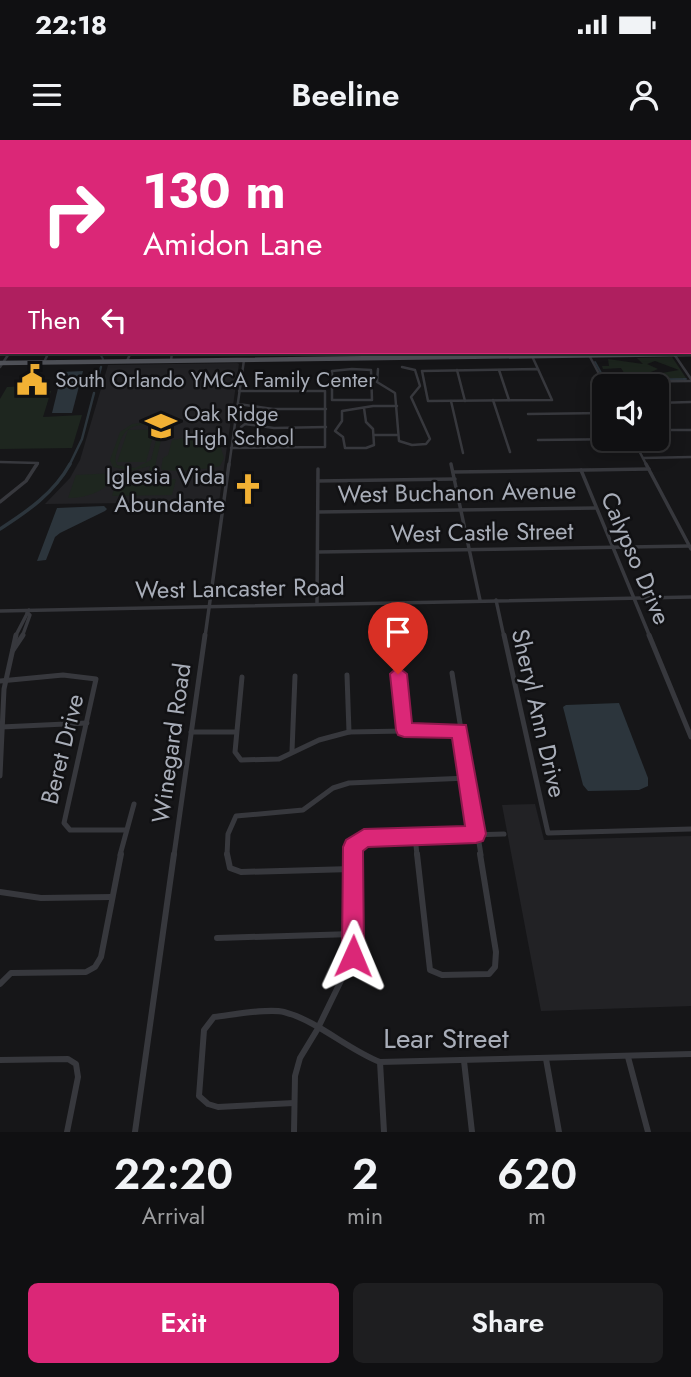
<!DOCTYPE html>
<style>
:root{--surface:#101012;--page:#1e1e20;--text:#f1f3f6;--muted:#9c9d9f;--line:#303032;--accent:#db2777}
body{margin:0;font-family:Jost,sans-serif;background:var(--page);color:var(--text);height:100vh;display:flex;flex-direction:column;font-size:26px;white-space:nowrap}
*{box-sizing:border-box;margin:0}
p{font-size:23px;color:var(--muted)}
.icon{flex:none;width:38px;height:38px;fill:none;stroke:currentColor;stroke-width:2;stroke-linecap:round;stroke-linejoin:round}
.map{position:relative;height:992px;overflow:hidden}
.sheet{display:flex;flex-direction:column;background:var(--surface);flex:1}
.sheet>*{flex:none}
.guide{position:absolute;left:0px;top:0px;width:691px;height:214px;box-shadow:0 4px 18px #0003,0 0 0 2px var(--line);background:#db2777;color:#fff;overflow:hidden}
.fabs{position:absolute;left:592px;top:234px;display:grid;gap:14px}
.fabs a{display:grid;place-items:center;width:77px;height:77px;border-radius:10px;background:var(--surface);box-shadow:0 4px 18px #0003,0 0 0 2px var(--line);font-size:35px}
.pin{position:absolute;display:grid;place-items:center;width:60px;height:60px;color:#fff;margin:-72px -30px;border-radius:50% 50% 50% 0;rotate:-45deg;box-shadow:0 0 7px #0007}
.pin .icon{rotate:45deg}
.me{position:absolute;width:77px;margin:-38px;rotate:1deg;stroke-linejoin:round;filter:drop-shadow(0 0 5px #0008)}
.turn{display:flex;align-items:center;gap:24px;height:147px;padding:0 28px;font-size:32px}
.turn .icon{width:91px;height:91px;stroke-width:2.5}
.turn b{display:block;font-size:49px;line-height:60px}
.then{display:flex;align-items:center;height:66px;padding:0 28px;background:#0003;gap:14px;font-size:26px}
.eta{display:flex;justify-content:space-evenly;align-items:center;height:119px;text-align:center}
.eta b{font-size:42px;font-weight:600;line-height:49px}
.action{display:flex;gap:14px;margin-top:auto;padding:14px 28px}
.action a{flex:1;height:80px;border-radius:10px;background:var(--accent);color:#fff;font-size:28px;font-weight:600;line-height:80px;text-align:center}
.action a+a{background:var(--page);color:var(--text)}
.status{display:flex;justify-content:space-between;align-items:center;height:49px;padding:0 35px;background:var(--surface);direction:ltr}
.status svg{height:19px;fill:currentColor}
header{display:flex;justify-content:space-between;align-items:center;height:91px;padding:0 28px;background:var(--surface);font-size:32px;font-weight:600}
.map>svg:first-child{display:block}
.built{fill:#222225}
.green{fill:#1e261f;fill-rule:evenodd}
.water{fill:#2c353c}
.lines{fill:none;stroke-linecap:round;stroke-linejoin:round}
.stream{stroke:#2c353c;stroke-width:2}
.canal-far1{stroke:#2c353c;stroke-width:2.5}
.canal{stroke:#2c353c;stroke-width:3.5}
.minor-far3{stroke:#37383d;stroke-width:2.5}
.minor-far2{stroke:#37383d;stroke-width:3.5}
.minor-far1{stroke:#37383d;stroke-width:5}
.minor{stroke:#37383d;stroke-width:6}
.major-far1{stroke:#53555c;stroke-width:2.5}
.major{stroke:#53555c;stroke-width:4.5}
.rail-casing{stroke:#4a4c52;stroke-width:2.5}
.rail{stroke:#111113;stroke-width:2;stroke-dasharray:2.5;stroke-linecap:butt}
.route{fill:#db2777;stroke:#8e194d;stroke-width:2}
.labels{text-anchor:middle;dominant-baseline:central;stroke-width:5;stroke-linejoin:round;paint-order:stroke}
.far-poi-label{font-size:21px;fill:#a8adb8;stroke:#111113;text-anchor:start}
.poi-label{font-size:24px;fill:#a8adb8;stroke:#111113;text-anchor:end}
.street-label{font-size:24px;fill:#a8adb8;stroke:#111113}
.near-street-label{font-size:28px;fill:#a8adb8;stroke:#111113}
</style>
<div class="status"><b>22:18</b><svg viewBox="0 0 49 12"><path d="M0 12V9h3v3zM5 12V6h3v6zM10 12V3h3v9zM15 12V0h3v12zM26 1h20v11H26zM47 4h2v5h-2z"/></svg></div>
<header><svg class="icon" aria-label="menu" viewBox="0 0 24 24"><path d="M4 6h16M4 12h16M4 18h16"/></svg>Beeline<svg class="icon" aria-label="person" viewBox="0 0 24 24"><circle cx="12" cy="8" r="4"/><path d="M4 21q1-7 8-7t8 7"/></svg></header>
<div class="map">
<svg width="691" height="992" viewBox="0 0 691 992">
<rect width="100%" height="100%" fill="#161618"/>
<!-- built -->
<g class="built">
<path d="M237 223 239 224 219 362 45 364 70 338 80 320 108 225Z"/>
<path d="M535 664 544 700 691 696V866L541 871 502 665Z"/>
</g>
<!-- green -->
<g class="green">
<path d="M672 217 686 238H661L656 234 679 230 655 221 647 224 658 229 651 232 659 238 628 239 621 228 603 229 602 226H609L608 219 643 224 637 218Z"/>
<path d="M31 246 29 251H51L43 277 82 275 72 308 0 309V259L7 247Z"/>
<path d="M147 282 158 285 163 291 154 331H149L150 326 131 331 113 327 110 320 120 292 132 284ZM146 285 155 287 158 292 151 320 135 328 117 325C114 318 116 316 118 308 123 292 128 285 146 285Z"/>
<path d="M155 289 146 322H117L128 290Z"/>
<path d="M190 297 207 299 221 308 224 318 220 326C211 329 168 333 161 329L163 318 168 315 172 300Z"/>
<path d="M116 333C108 351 87 358 68 358L76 335Z"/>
<path d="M176 339 172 355 112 356 117 340Z"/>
</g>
<!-- water -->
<g class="water">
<path d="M83 231 72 273H52L62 232Z"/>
<path d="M104 366 107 369 105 371 60 393 55 397 46 420 37 421 57 368Z"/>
<path d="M619 563 648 638V646L639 650 588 651 583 645 563 567 566 565Z"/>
</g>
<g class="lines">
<!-- stream -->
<g class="stream">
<path d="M99 212 103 219"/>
<path d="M595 222 605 240 686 239"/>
</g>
<!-- canal-far1 -->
<g class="canal-far1">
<path d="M95 248 101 227"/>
<path d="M69 326 82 299 94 253"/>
</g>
<!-- canal -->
<path class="canal" d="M0 389C28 371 54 353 70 324"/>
<!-- minor-far3 -->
<g class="minor-far3">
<path d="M674 214 691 239"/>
<path d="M589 215 606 247"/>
<path d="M532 216 538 229"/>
<path d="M127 221 131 212"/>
<path d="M171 221 172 212"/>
<path d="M44 222 49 212"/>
<path d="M0 227 10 212"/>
<path d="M352 229 371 230 372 260H332V231Z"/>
<path d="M378 229 377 242 395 253 399 301 412 305 426 304 430 299 411 257 420 246 415 230 402 227"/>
<path d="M538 229 552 260 428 261 422 231Z"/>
<path d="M457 230 465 261"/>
<path d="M499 230 509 260"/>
<path d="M603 242 691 241"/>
<path d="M493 260 510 312"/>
<path d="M451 261 463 313"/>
<path d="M656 263 691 262"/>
<path d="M238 264 273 269H326"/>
<path d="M364 268 366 282 373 289 374 305 366 308H345L343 297 335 291 342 281V271L373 266H397"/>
<path d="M528 274 604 273"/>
<path d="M656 290H691"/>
<path d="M374 295H397"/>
<path d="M633 299 647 326"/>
<path d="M538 300 626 299"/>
<path d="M239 307 241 287 245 284 274 288 326 287"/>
<path d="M231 308 325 307V251H239"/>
<path d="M643 318 691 317"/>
<path d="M0 322 38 323 36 326"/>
<path d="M229 326 244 220"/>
</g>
<!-- minor-far2 -->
<g class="minor-far2">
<path d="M451 324 480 460"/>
<path d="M646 324 691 409"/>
<path d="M581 330 650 497"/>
<path d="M453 332 649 329"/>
<path d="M318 341 455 339"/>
<path d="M0 362 26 341 37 324"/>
<path d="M318 372 596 368"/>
<path d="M318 412 689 406"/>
<path d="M496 460 504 497"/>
<path d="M317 464 318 329"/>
<path d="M0 471 691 457"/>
<path d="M15 497 29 470"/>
<path d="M22 497 30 475 27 473"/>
<path d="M205 497 229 324"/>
</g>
<!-- minor-far1 -->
<g class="minor-far1">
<path d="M504 495 548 693 691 689"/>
<path d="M649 495 691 597"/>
<path d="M13 510 23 495"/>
<path d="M452 533 481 715"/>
<path d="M398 534 404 590"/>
<path d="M347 535 349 592"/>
<path d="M242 537 235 612 241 620 279 619 319 600 349 592 460 590"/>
<path d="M0 541 63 535 96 539 64 683 70 690H125"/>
<path d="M1 587 87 583"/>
<path d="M191 592H236"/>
<path d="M292 611 295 536"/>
<path d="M0 636 4 549 16 495"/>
<path d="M415 696 417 715"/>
<path d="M120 715 134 664"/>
<path d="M174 715 205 495"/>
<path d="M227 715 228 694 236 676 303 670 333 648 349 643 468 638"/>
<path d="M353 715V707L364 698 504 694"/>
</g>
<!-- minor -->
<g class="minor">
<path d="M227 714 230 728 241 732 352 729"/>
<path d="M417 714 430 830 442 835 489 834 495 827 496 812 480 714"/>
<path d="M0 752 41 758 112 757"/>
<path d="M217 798 353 794"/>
<path d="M0 844 11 833 86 832 95 827 101 817 121 714"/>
<path d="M628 917 648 992"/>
<path d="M546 919 559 992"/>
<path d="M0 920 68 919 76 924 78 937 67 992"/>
<path d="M464 921 472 992"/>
<path d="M380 922 384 992"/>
<path d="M294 963 218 967 208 964 199 956 204 890 214 877C232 875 268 868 284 872 318 881 347 909 380 922L691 914"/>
<path d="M135 992 174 714"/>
<path d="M294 992 295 936 300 918 317 890 353 816V714"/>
</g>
<!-- major-far1 -->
<path class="major-far1" d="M555 0 557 2"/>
<!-- major -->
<path class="major" d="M0 223 691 214"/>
<defs>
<path id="rail" d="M516 0 519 2"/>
</defs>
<!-- rail casing -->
<use href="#rail" class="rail-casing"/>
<!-- rail -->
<use href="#rail" class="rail"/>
</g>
<!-- route -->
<path class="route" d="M398 527 407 534 412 583 466 585 486 694 483 701 476 703 368 707 363 711 364 816 361 824 353 827 345 824 342 816 343 707 346 700 364 689 465 686 452 598 404 597 398 595 396 590 390 534Z"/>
<!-- icons -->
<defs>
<symbol id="civic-bare" viewBox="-9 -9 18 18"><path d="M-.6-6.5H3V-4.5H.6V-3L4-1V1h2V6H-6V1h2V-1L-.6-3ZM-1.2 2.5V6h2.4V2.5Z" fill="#f2b134" stroke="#111113" stroke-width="2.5" paint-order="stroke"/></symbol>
<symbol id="school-bare" viewBox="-9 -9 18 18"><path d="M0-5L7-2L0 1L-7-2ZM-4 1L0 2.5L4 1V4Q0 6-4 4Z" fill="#f2b134" stroke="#111113" stroke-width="2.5" paint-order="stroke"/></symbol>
<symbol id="church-bare" viewBox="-9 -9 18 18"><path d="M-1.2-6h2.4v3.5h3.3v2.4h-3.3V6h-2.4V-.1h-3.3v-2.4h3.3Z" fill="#f2b134" stroke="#111113" stroke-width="2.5" paint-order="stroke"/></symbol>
</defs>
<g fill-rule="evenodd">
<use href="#civic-bare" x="10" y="218" width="44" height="44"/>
<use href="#school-bare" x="139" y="264" width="44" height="44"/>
<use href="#church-bare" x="226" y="327" width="44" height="44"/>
</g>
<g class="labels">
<!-- far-poi labels -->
<g class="far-poi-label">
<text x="55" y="240">South Orlando YMCA Family Center</text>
<text x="184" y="274">Oak Ridge<tspan x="184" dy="24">High School</tspan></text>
</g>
<!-- poi labels -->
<g class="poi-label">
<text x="225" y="335">Iglesia Vida<tspan x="225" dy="28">Abundante</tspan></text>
</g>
<!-- street labels -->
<g class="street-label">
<text transform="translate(457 352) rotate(-1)">West Buchanon Avenue</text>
<text transform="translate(482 392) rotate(-1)">West Castle Street</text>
<text transform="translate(636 418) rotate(67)">Calypso Drive</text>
<text transform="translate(240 448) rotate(-1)">West Lancaster Road</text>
<text transform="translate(539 573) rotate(77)">Sheryl Ann Drive</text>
<text transform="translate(171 603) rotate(-82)">Winegard Road</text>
<text transform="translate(62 609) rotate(-76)">Beret Drive</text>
</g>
<!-- near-street labels -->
<g class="near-street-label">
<text x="446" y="898">Lear Street</text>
</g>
</g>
</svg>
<div class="fabs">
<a><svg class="icon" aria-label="sound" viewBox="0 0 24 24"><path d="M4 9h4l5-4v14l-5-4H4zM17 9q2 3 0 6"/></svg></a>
</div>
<div class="pin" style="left:398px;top:534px;background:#d93025"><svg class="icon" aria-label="arrive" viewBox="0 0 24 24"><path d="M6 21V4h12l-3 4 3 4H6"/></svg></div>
<svg class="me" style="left:353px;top:816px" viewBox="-20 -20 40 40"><path d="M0-17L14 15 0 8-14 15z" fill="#db2777" stroke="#fff" stroke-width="4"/></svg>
<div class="guide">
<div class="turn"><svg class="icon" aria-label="right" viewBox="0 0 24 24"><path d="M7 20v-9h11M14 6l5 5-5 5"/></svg><div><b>130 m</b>Amidon Lane</div></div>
<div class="then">Then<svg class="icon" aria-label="left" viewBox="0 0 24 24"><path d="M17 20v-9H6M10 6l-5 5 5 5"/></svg></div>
</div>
</div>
<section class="sheet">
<div class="eta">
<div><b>22:20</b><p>Arrival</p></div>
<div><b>2</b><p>min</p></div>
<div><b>620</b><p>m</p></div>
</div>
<div class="action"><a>Exit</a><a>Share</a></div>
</section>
